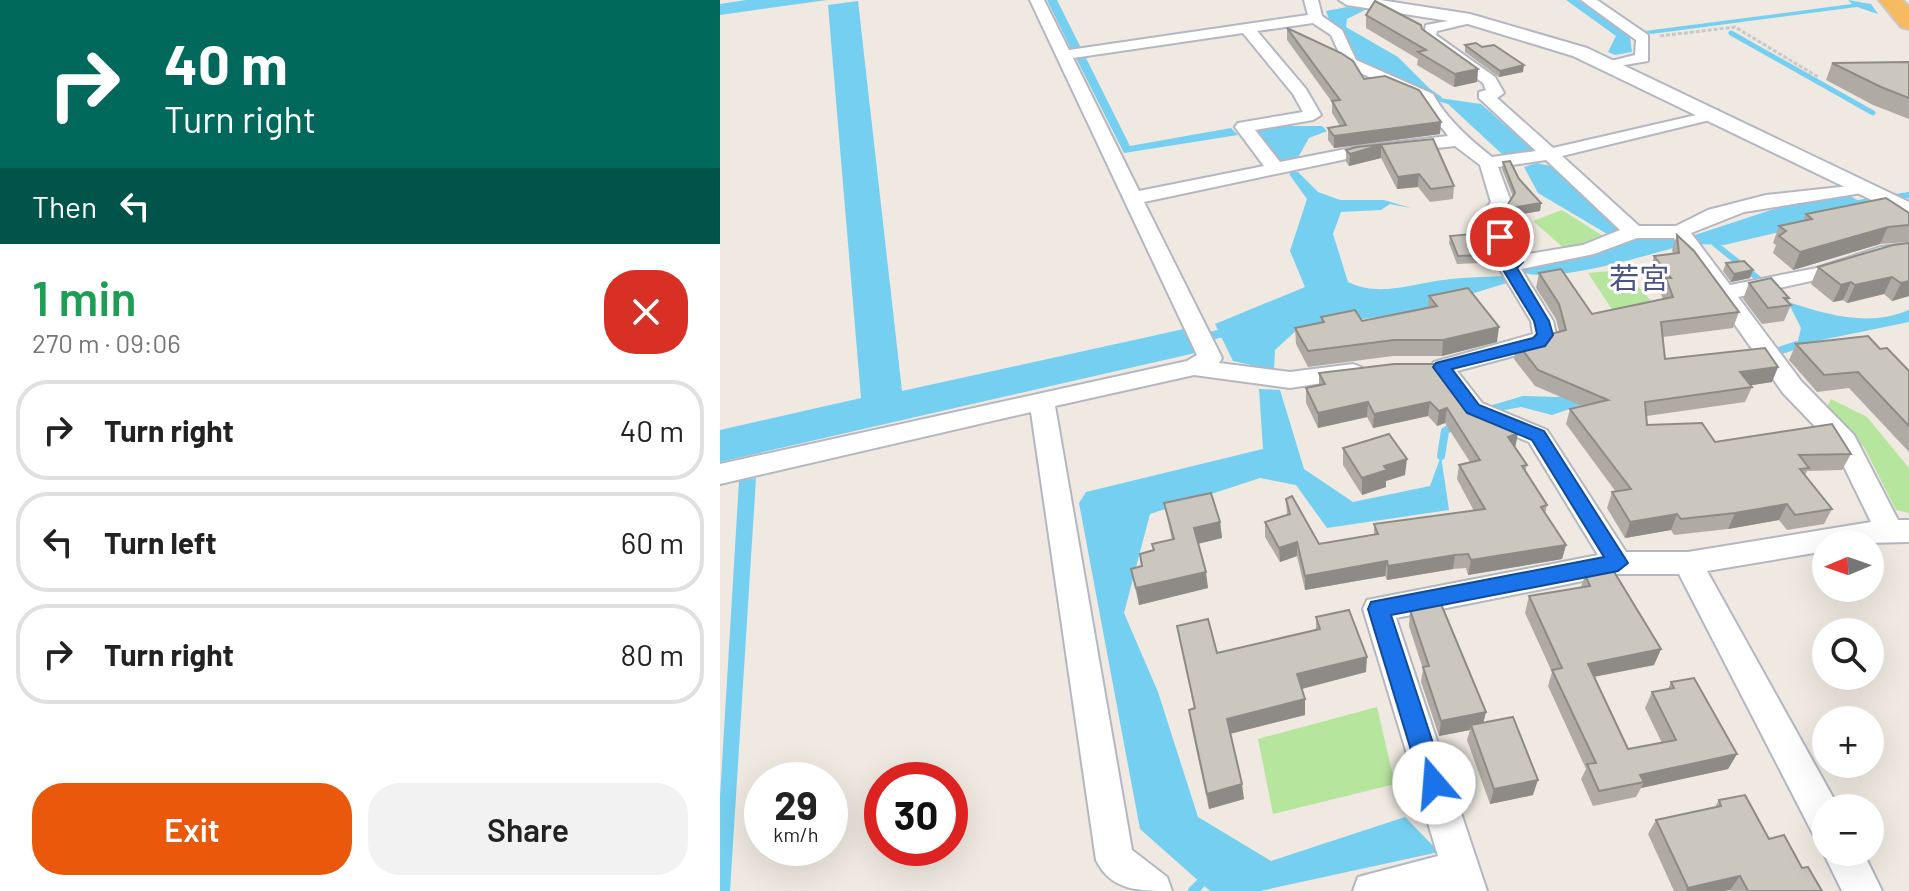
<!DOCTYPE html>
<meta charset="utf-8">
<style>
:root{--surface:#fff;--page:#f2f2f2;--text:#222;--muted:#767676;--line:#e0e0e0;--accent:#ea580c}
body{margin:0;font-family:Barlow,"Noto Sans JP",sans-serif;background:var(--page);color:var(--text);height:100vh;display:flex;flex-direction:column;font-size:30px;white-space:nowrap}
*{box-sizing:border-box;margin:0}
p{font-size:26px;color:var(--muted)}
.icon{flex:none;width:44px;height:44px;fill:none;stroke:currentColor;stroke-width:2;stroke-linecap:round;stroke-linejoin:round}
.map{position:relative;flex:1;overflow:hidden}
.details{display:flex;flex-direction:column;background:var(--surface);width:720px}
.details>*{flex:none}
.guide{background:#00695c;color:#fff;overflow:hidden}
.needle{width:52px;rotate:268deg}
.buttons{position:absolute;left:1092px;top:530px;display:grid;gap:16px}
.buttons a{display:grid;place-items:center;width:72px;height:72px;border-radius:50%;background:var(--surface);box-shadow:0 8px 32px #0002;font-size:40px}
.speed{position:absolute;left:24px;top:762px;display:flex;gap:16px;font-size:40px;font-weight:700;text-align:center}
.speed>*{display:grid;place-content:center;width:104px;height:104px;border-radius:50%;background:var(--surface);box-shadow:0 8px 32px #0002;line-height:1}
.speed small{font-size:20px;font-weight:400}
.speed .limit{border:12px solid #d22;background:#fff;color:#111}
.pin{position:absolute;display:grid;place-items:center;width:68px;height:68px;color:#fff;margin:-34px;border:4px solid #fff;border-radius:50%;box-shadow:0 2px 8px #0007}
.me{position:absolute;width:88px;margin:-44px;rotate:342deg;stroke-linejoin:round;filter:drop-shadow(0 0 6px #0008)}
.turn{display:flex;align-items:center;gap:28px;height:168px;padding:0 32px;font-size:36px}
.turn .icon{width:104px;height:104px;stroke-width:2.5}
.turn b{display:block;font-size:56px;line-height:68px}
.then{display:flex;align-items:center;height:76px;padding:0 32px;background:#0003;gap:16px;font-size:30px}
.round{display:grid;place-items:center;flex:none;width:84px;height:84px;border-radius:32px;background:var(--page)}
.summary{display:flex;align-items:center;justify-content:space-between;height:136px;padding:0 32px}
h1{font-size:48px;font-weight:600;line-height:60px;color:#1e9e55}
.cta{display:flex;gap:16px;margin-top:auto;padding:16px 32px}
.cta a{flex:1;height:92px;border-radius:32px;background:var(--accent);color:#fff;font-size:32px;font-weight:600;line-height:92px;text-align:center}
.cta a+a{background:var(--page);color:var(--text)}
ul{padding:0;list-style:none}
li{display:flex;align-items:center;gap:24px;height:100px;margin:0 16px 12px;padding:0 16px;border:4px solid var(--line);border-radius:32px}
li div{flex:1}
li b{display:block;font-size:30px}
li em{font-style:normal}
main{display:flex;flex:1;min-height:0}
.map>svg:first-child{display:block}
.green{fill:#b6e59e}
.water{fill:#75cff0}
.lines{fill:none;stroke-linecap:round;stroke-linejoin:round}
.stream-far3{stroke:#75cff0;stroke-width:5}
.stream-far2{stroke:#75cff0;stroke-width:6}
.stream-far1{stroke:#75cff0;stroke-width:8}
.stream{stroke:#75cff0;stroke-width:10}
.minor-casing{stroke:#b4b7c1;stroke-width:4}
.tertiary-casing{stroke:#b4b7c1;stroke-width:4}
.trunk-casing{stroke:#c9c9c9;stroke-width:4}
.path{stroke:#c9c9c9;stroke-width:3;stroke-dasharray:4 2;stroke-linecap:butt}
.minor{fill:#fff;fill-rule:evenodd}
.tertiary{fill:#fff;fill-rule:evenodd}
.trunk{fill:#f8ba60;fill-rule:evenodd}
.wall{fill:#afaba4}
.shaded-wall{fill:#8e8b86}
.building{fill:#cbc7bf;stroke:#8e8b86;stroke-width:2}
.route{fill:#1a73e8;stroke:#114b97;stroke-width:2}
.labels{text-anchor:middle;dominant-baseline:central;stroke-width:6;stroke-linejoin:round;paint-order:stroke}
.neighbourhood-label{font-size:30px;fill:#4d5680;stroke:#fff}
</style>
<main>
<section class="details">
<div class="guide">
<div class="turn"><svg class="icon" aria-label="right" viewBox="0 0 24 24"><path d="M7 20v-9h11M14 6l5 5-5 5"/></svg><div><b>40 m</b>Turn right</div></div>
<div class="then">Then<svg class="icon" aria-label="left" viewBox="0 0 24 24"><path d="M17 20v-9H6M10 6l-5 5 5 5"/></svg></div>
</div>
<div class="summary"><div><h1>1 min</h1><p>270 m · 09:06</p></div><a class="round" style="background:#d93025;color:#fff"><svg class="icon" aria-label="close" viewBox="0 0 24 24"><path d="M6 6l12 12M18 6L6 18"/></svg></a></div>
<ul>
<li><svg class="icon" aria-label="right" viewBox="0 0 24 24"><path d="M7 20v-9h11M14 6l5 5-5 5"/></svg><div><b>Turn right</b></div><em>40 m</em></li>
<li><svg class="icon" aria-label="left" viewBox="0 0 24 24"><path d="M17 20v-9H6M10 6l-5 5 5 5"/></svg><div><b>Turn left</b></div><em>60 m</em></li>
<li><svg class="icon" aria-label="right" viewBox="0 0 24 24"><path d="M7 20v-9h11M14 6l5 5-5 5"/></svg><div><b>Turn right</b></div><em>80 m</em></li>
</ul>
<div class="cta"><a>Exit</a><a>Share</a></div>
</section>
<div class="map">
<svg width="1189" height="891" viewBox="0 0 1189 891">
<rect width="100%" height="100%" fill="#efe9e1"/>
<!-- green -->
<g class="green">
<path d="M842 210 883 236 846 250 813 221Z"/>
<path d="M903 270 934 304 893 311 868 273Z"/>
<path d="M1111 399 1147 417 1189 468V513L1176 510 1144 447 1105 411Z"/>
<path d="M657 707 675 784 553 814 538 739Z"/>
</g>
<!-- water -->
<g class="water">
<path d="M26 0H107L0 15V4Z"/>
<path d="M327 0H337L410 146 511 128 518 135 404 153 355 56 358 55 356 49H351Z"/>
<path d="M846 0H858L910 37 912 52 895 55 888 52 896 36Z"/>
<path d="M1128 0 1151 4 1158 14 1137 7 931 34 925 31 1132 4Z"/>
<path d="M138 1 182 391 464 329 475 353 0 462V430L141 398 108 5Z"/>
<path d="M627 7 647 9 627 19 626 27 678 57 712 91 706 93 634 60 621 30 610 22 606 11Z"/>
<path d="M719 98 761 104 814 150 783 155 728 104 714 100Z"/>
<path d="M561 126H602L607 131 589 138 575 163 558 164 534 132Z"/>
<path d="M817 163 830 166 899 227 901 235 894 238 818 193 804 167Z"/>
<path d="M573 172H578L598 192 620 200H664L691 208 670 204 661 210 621 212 613 234 628 282C656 296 686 286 716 281 739 277 763 277 787 276L790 282 692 312 579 328 555 350 554 370 513 361 495 324 585 287 570 251 587 199 569 174Z"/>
<path d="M1128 195 1156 210 1004 245 977 244 972 236 1054 209Z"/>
<path d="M913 238H956L964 245C927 255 835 284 801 272L812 265Z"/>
<path d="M1068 302C1108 315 1149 327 1189 310V322L1077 345 1081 328Z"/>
<path d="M919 376 920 385 832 415 801 407 779 411 769 406 803 396 838 397Z"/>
<path d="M539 389 560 390 584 469 633 502 710 486 721 456 729 510 607 528 576 485 540 478 430 514 404 613 438 692 478 817 551 861 685 817 719 852 540 891H490L420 829 359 503 366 492 543 449Z"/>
<path d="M36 478 10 891H0V797L19 481Z"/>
</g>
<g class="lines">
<!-- stream-far3 -->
<g class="stream-far3">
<path d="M1011 33 1153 113"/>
<path d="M710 92 719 98"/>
</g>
<!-- stream-far2 -->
<g class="stream-far2">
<path d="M1132 204 1189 195"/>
<path d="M995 244 1045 284"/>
<path d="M502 333 507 332"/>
</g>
<!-- stream-far1 -->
<g class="stream-far1">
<path d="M469 341 507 332"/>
<path d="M1052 353 1077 345"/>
<path d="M721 456 725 431 736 424"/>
</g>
<!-- stream -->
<path class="stream" d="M473 891 480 884"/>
<defs>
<g id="minor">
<path d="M310 0H324L349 50 588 15 584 0H598L602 16 622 30 636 60 713 94C725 117 750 140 772 157L816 151 759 98V92L766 90 763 83 703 39 706 25 755 16V22L717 31 716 35 775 77 784 93 777 98 833 148 998 110V118L842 156 919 226H956L988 210 1046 195 1148 184V192L1024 212 971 233 1010 285 1097 268 1161 247 1189 244V256L1164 259 1109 277 1018 297 1081 381 1134 435 1178 520H1189V542L1106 544V551L987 571 1119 808H1106V839L1093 834 959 574H898L676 618 767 891H633L638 877 718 856 643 609 647 600 878 555 809 442 744 415 710 367 714 362 813 334 811 321 779 268 785 261 760 216 771 202 760 165 735 146 636 157 424 202 502 358 499 363 570 372 633 364 641 367 645 372 641 377 570 388 474 375 335 406 412 850 447 877 452 891C419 891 391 891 376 860L311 412 0 484V464L467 361 477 355ZM593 23 611 35 625 66 700 100C704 116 720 122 728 136L636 147 560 162 535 130 593 120 601 115 586 89 537 31ZM523 33 573 94 583 112 518 123 515 127 544 166 419 191 353 58ZM826 160 900 230 863 245 802 255 780 216 791 202 778 167ZM917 238H954L1063 393 1114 446 1151 522 968 552H906L827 430 762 403 737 371 827 347 836 335 833 321 801 269 874 254Z"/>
<path d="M861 0H877L928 35V61L887 68V62L915 55 916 40Z"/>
<path d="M1106 846V852H1143L1162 891H1122L1103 852Z"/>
</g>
<path id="tertiary" d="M619 0H660L750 14 867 48 1189 202V218L853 56 748 24 627 5Z"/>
<path id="trunk" d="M1159 0H1182L1189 7V29L1181 27Z"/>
</defs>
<!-- minor casing -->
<use href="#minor" class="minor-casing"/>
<!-- tertiary casing -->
<use href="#tertiary" class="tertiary-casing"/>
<!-- trunk casing -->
<use href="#trunk" class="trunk-casing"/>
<!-- path -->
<path class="path" d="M940 36 1015 27 1098 77"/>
<!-- minor -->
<use href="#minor" class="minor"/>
<!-- tertiary -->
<use href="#tertiary" class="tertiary"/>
<!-- trunk -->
<use href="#trunk" class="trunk"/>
</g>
<!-- wall -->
<g class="wall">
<path d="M646 15 702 29 758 69 757 82 734 87 697 65 698 59 646 28Z"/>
<path d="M567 28 644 79 720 134 614 148 608 140V128L620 126 612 113V102L567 40Z"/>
<path d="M745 45 762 47 803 72 779 77 745 52Z"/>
<path d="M1189 62V119L1153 105 1106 80 1112 63Z"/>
<path d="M713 139 734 186 733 199 710 202 698 187 677 189 661 158 629 166 626 162V150Z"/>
<path d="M783 162 821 203 820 211 784 217 785 209 793 197 782 169Z"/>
<path d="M1189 213V242L1160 244 1073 270 1053 253 1056 245 1053 243 1059 226 1083 221 1086 214Z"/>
<path d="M957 235 1019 312 1013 328 943 337 945 359 1058 367 1052 382 1031 385 1032 387 1025 402 927 416V425L995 442 1131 454 1122 470 1087 471 1085 475 1112 509 1104 524 1067 530 1059 520 1008 529 954 535 951 530 905 538 887 508 892 492H896L846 424 850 409 862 406 815 386 794 359 797 343 839 332 836 319 816 288 819 273 872 314 943 299 941 294 943 288 930 271 934 256 953 254 952 250Z"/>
<path d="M730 236 761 255 760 263 737 264 729 243Z"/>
<path d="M1189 243V296L1172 301 1164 294 1127 303 1123 300 1113 302 1091 284 1098 267Z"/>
<path d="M1006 263 1030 278 1011 282 1003 271Z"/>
<path d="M1029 283 1069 298 1068 302 1071 305 1064 321 1042 324 1023 299Z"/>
<path d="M709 296 777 342 722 356H673L588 367 576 344 575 328 601 323V317L642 321 708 308Z"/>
<path d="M1076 344 1160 349 1189 371V452L1129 388 1097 392 1069 360Z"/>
<path d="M599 373 744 402 798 433 795 447 807 465 805 472 827 505 825 514 846 545 842 559 748 575 746 568 733 569 667 580 665 576 585 590 577 556 560 562 545 537V522L567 515 566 499 599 544 654 534V524L754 511 737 479 739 465 750 462 725 423 717 426 708 416 653 428 647 417 598 428 586 403V388L599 386Z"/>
<path d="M623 448 685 475 666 481V487L642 495 623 465Z"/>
<path d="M444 503 500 522 502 538 478 544 488 588 419 605 411 569 422 566 433 550 432 544 452 540Z"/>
<path d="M865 575 941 649 934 665 874 677 908 749 942 743 925 708 932 692 948 689 951 682 1017 754 1008 769 921 788 916 797 873 806 861 779 866 769 828 686 832 672 805 613 809 596 861 587Z"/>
<path d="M690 610 766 712 763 722 813 795 770 804 747 740 750 730 719 736 701 682 703 669 689 626Z"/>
<path d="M596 617 646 672 582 689 585 699V715L510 734 524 799 489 809 471 725 469 710 474 708 457 626 497 653 596 630Z"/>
<path d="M999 800 1049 839 1082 868 1102 891H1011L1010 890 1004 891H954L928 834 936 820 995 807Z"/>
</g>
<!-- shaded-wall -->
<g class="shaded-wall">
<path d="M804 65 803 72 779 77 780 71Z"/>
<path d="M758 69 757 82 734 87 735 74Z"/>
<path d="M721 122 720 134 614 148V136Z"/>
<path d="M661 145V158L629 166 630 154Z"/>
<path d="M699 174 698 187 677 189 678 177Z"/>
<path d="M821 203 820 211 784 217 785 209Z"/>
<path d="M1168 227 1160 244 1073 270 1080 252Z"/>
<path d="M1033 270 1030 278 1011 282 1014 274Z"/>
<path d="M1172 277 1164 294 1127 303 1135 285Z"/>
<path d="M1189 281V296L1172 301 1181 283Z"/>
<path d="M1131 282 1123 300 1113 302 1121 285Z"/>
<path d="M779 327 777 342 722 356 723 340Z"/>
<path d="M1058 367 1052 382 1014 388 1020 372Z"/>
<path d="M648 402 647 417 598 428V413Z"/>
<path d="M710 402 708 416 653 428 654 414Z"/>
<path d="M727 408 725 423 717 426 719 411Z"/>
<path d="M798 433 795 448 788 437Z"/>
<path d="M687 459 685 475 666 481V487L642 495V478L664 466Z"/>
<path d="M1067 504 1059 520 1008 529 1015 513Z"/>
<path d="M957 514 951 530 905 538 910 522Z"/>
<path d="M500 522 502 538 476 544 474 528Z"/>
<path d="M577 542V556L560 562 559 548Z"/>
<path d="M846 545 842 559 748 575 751 560Z"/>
<path d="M735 555 733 569 667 580 668 566Z"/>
<path d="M667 561 665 576 585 590V576Z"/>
<path d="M486 572 488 588 419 605 416 588Z"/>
<path d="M941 649 934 665 862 679 868 664Z"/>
<path d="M647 657 646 672 577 690V674Z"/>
<path d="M585 699V715L509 734 507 719Z"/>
<path d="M766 712 762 728 751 725 750 730 719 736 721 721Z"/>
<path d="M1017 754 1008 769 921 788 924 782 920 775Z"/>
<path d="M818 780 813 795 770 804 774 789Z"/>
<path d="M522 784 524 799 489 809 487 794Z"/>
<path d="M1020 876 1010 890 1004 891H966L968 888Z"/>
</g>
<!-- building -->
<g class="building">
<path d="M655 1 701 25 702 29 758 69 735 74 698 52 706 50 646 15Z"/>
<path d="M567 28 621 53 633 61 644 79 665 76 699 90 721 122 614 136 608 128 626 125 612 101 620 100Z"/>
<path d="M756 43 762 47 774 45 804 65 780 71 745 45Z"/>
<path d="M1189 62V98L1161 87 1112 63Z"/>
<path d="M713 139 734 186 711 189 699 174 678 177 661 145 630 154 626 150 637 147Z"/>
<path d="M790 161 799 179 821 203 785 209 795 193 783 162Z"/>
<path d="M1166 198 1189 213V225L1168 227 1080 252 1059 236 1066 231 1059 226 1092 219 1086 214Z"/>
<path d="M752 234 761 255 738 256 730 236Z"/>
<path d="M957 235 974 251 1019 312 941 322 945 359 1045 348 1058 367 1020 372 1032 387 925 402 927 425 982 423 995 442 1112 424 1131 454 1079 455 1089 468 1080 469 1112 509 1075 515 1067 504 1015 513 961 519 957 514 910 522 892 492 911 489 850 409 888 400 818 370 797 343 846 330 839 304 819 273 841 269 872 314 953 297 946 278H951L934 256 959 253Z"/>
<path d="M1189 243V281L1181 283 1172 277 1135 285 1131 282 1121 285 1098 267 1173 245Z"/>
<path d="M1024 261 1033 270 1014 274 1006 263Z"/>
<path d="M1051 278 1069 298H1064L1071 305 1048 308 1029 283Z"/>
<path d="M748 288 779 327 723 340H674L588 351 575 328 604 322 601 317 635 310 642 321 717 306 709 296Z"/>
<path d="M1148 336 1160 349 1167 348 1189 371V426L1138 372 1104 375 1076 344Z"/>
<path d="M674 364H715L744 402 786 420 798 433 788 437 807 465 802 466 827 505 821 507 846 545 751 560 748 554 735 555 668 566 667 561 585 576 577 542 559 548 545 522 570 514 566 499 572 496 599 544 658 534 654 524 765 509 739 465 760 460 727 408 719 411 710 402 654 414 648 402 598 413 586 388 605 384 599 373Z"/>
<path d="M669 434 687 459 664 466 667 470 642 478 623 448Z"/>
<path d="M491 493 500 522 474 528 486 572 416 588 411 569 422 566 420 554 434 550 432 544 454 539 444 503Z"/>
<path d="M893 570 941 649 868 664 908 749 956 740 932 692 954 688 951 682 974 678 1017 754 920 775 924 782 879 791 867 764 876 763 832 670 842 668 809 596 870 586 865 575Z"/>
<path d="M721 604 766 712 721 721 703 667 709 666 690 610Z"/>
<path d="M629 610 647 657 577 674 585 699 507 719 522 784 487 794 469 710 475 708 457 626 488 619 497 653 600 629 596 617Z"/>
<path d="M793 717 818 780 774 789 751 725Z"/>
<path d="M1025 795 1049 839 1064 835 1082 868 1088 867 1102 891H1028L1020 876 968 888 936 820 1001 806 999 800Z"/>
</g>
<!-- route -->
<path class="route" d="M775 234H785L803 262 797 268 829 321 833 335 825 346 732 369 759 405 824 431 908 563 898 571 671 615 726 783 722 791 714 794 705 791 701 783 648 609 651 602 884 557 812 440 747 413 713 367 716 363 813 338 817 334 814 321 782 268 788 261 773 237Z"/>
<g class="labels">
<!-- neighbourhood labels -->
<g class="neighbourhood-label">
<text x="919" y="277">若宮</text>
</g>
</g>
</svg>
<div class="buttons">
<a><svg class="needle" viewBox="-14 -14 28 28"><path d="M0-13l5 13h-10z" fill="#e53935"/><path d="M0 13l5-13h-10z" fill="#767676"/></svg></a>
<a><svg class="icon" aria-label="search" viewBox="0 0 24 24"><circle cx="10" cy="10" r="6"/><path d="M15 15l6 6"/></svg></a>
<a>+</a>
<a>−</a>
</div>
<div class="speed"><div>29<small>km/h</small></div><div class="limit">30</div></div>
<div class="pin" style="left:780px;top:237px;background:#d93025"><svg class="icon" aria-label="arrive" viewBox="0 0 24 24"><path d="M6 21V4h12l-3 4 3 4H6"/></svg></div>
<svg class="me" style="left:714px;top:783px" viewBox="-20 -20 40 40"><circle r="19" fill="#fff"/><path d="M0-13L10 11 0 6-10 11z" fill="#1a73e8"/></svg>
</div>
</main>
